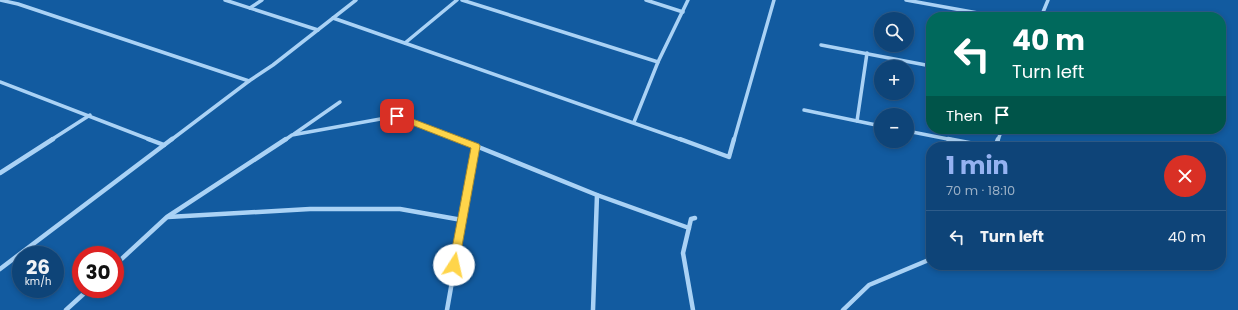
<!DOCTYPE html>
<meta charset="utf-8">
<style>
:root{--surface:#0e4478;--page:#174b7d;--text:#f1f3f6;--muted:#9bb0c6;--line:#2e5c8a;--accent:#95b2f1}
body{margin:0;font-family:Poppins,sans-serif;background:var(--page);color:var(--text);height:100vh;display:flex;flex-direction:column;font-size:15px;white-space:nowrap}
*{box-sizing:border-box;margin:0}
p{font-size:13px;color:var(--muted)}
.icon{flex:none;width:22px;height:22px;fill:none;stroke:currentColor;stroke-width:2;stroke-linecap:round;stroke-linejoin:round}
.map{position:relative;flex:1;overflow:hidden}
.drawer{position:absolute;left:926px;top:142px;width:300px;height:128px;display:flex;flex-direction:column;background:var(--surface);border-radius:16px;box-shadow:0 2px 6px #0003,0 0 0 1px var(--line)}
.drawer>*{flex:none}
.guide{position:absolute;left:926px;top:12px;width:300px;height:122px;border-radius:16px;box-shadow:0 2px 6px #0003,0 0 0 1px var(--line);background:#00695c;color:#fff;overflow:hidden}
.fabs{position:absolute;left:874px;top:12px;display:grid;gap:8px}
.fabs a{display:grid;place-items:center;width:40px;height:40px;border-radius:50%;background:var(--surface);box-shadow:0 2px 6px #0003,0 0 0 1px var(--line);font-size:20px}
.speed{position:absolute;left:12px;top:246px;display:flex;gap:8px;font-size:20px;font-weight:700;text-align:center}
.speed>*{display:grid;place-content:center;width:52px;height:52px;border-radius:50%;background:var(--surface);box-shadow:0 2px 6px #0003,0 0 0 1px var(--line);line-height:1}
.speed small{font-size:10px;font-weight:400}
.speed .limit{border:6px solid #d22;background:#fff;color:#111}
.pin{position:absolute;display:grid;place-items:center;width:34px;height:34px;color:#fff;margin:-17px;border-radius:8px;box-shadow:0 2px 6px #0006}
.me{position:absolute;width:44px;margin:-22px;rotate:10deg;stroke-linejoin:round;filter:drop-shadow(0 0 3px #0008)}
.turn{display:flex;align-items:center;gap:14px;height:84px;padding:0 20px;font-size:18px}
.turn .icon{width:52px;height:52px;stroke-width:2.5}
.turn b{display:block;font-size:28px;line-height:34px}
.then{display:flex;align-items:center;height:38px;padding:0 20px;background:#0003;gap:8px;font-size:15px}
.round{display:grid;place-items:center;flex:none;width:42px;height:42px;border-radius:21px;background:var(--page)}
.overview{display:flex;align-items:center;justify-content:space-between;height:68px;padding:0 20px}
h1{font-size:24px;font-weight:700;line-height:30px;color:var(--accent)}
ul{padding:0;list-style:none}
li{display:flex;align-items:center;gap:12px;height:52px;padding:0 20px;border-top:1px solid var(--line)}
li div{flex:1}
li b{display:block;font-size:15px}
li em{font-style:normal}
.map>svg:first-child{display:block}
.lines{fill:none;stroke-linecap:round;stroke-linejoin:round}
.street-far1{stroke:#aad2f5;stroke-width:3.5}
.street{stroke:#aad2f5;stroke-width:4.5}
.route{fill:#ffd54a;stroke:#a68a30}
</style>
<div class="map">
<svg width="1238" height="310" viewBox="0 0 1238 310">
<rect width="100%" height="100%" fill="#125ba0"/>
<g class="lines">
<!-- street-far1 -->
<g class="street-far1">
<path d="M0 0 18 4 249 81"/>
<path d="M225 0 318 30"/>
<path d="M462 0 658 62"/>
<path d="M646 0 683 12"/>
<path d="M906 0 1000 17"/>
<path d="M250 8 262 0"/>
<path d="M1041 17 1048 0"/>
<path d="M333 18 682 140"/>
<path d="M405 43 457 0"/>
<path d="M821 45 931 66"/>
<path d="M0 82 151 140"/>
<path d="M804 110 881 126"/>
<path d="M857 121 867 53"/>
<path d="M634 122 658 62 688 0"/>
<path d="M907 131 953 140"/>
<path d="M294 134 340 102"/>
<path d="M51 140 90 115"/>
<path d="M171 140 249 81 273 65 356 0"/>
<path d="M285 140 292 135 397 116 460 140"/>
<path d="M734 140 774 0"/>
<path d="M998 140 1002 129"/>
</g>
<!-- street -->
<g class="street">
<path d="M148 139 164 145"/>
<path d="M457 139 476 146"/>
<path d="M680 139 729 157 734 139"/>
<path d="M948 139 990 147"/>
<path d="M995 147 998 139"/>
<path d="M0 173 53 139"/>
<path d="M597 195 689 228"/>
<path d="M168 217 310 209H400L462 220"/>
<path d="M115 265 167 217 286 139"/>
<path d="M0 269 172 139"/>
<path d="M66 310 89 289"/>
<path d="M447 310 476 146 597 195 593 310"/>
<path d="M693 310 683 253 691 219 695 218"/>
<path d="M843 310 869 285 931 259"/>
</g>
</g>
<!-- route -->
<path class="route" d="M397 113 479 144 480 146 458 268 454 270 451 268 449 265 471 148 394 118 393 116Z"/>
</svg>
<div class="fabs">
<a><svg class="icon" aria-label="search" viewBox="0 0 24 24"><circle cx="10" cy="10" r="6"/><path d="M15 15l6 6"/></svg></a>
<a>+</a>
<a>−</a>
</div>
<div class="speed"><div>26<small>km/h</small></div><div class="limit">30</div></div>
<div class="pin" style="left:397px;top:116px;background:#d93025"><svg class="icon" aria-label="arrive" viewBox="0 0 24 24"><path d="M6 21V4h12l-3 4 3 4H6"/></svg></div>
<svg class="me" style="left:454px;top:265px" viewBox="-20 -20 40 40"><circle r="19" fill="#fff"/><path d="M0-13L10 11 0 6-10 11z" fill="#ffd54a"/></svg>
<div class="guide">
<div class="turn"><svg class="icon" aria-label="left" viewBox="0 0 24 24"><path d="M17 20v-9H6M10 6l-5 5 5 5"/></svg><div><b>40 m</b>Turn left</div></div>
<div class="then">Then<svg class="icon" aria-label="arrive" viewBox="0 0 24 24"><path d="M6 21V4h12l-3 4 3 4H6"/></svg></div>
</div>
<section class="drawer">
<div class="overview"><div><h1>1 min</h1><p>70 m · 18:10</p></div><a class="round" style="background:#d93025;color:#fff"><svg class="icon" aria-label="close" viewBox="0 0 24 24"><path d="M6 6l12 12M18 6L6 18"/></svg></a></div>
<ul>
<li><svg class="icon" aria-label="left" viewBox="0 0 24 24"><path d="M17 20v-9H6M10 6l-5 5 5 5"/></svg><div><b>Turn left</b></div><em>40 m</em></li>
</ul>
</section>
</div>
